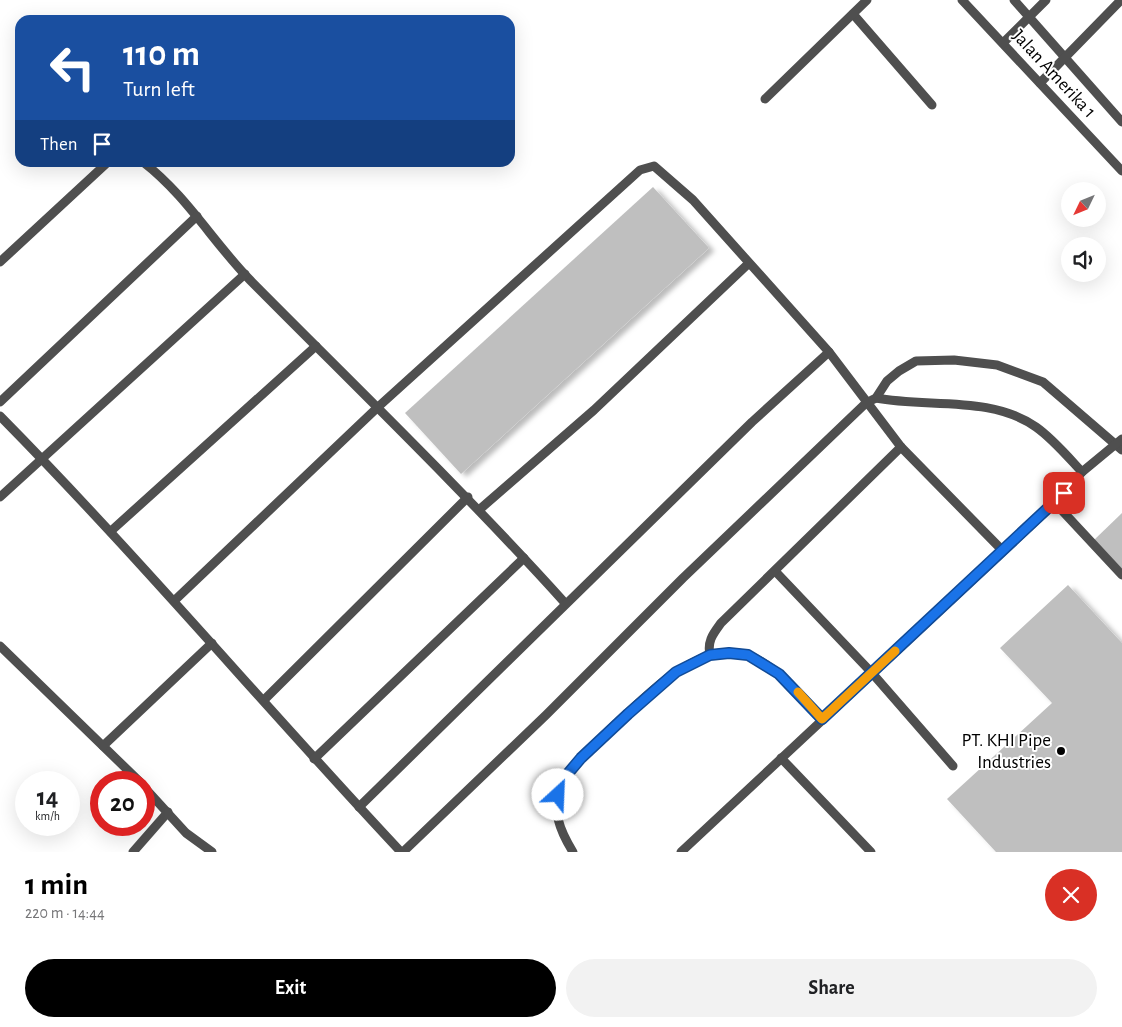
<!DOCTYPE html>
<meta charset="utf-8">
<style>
:root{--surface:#fff;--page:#f2f2f2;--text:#202124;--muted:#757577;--accent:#000}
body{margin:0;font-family:"Alegreya Sans",sans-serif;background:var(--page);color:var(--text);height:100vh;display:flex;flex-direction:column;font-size:19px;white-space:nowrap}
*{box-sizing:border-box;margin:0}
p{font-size:16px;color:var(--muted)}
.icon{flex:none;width:28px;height:28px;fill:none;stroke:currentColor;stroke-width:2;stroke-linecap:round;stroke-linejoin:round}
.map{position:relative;height:852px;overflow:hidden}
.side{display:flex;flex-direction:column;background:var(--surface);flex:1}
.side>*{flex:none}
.guide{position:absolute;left:15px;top:15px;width:500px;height:152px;border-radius:15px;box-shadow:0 5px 20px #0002;background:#1a4fa0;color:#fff;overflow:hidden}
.needle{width:32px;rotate:227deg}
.fabs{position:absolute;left:1061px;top:182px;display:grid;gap:10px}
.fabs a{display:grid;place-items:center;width:45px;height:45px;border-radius:50%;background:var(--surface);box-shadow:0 5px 20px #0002;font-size:25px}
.speed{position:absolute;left:15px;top:771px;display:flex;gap:10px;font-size:25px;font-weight:700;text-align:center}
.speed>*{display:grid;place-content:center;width:65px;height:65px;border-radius:50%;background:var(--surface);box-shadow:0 5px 20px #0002;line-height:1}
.speed small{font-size:12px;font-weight:400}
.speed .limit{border:8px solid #d22;background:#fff;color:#111}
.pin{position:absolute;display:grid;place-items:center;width:42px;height:42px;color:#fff;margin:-21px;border-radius:10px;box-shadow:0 2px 8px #0006}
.me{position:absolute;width:55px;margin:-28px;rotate:25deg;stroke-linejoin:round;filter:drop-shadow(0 0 4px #0008)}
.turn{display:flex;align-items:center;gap:18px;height:105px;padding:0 25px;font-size:22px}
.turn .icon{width:65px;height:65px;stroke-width:2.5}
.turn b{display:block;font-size:35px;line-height:42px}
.then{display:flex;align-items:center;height:48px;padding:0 25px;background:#0003;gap:10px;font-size:19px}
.round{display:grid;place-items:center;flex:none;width:52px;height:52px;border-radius:26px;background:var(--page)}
.head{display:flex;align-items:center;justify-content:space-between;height:85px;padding:0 25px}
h1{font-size:30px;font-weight:700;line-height:38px;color:var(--accent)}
.primary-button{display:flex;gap:10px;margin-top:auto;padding:10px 25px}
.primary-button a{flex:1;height:58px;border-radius:30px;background:var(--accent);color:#fff;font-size:20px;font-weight:700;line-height:58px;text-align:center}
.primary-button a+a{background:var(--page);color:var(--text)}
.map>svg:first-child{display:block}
.building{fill:#bfbfbf;filter:url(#shadow)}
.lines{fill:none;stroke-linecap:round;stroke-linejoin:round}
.service{stroke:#4f4f4f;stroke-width:9}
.route-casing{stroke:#114b97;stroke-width:12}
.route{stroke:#1a73e8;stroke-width:9}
.slow{stroke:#f59e0b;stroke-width:9}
.poi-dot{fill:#000;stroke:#fff;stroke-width:2}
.labels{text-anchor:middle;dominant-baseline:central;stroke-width:4;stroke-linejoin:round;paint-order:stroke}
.street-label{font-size:19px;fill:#000;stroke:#fff}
.poi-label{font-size:19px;fill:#000;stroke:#fff;text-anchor:end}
</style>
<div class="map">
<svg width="1122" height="852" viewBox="0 0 1122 852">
<defs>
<filter id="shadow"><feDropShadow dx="5.5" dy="3" stdDeviation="2.5" flood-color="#0004"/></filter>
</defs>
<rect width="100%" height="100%" fill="#fff"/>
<!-- building -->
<g class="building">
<path d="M653 187 709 248 461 474 405 413Z"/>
<path d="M1122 513V569L1094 540Z"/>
<path d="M1068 585 1122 643V852H996L947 799 1052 703 1000 648Z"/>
</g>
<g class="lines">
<!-- service -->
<g class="service">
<path d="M962 0 1122 171"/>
<path d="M1014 0 1122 122"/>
<path d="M853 14 932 105"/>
<path d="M1003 43 1046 0"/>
<path d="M1040 83 1121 0"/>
<path d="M765 99 867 0"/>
<path d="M143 162C186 195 213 242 250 280 356 387 464 491 565 603"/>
<path d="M0 262 108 162"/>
<path d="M876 398C927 408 991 395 1036 427 1053 439 1068 457 1082 472"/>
<path d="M0 402 197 216"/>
<path d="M0 416C139 557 266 708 401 852"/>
<path d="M0 497 245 274"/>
<path d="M1055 503 1122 575"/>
<path d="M479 510 594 410 748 264"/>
<path d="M111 531 316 346"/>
<path d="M775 571 872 673 953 766"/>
<path d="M174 601 378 407 640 170 654 166 693 200 829 352 901 447 1002 550"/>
<path d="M0 646 140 782"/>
<path d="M710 655C707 641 713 634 721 623L901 447"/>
<path d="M264 700 468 497"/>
<path d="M103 746 212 643"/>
<path d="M781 758 871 852"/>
<path d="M314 759 524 558"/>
<path d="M144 787 186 833 212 852"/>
<path d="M359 807 752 422 829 352"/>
<path d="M133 852 168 812"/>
<path d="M403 852 546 715 683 578 866 403 876 398 887 381 899 371 916 361 954 360 997 365 1043 382 1122 450"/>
<path d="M573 852C560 831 551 809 560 785 565 768 658 683 676 672 686 666 699 658 710 655 721 652 738 652 748 655 778 667 802 696 822 719"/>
<path d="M681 852 1055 503 1082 472 1122 439"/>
</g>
</g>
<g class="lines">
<defs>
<path id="route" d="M558 795 560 783 581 758 628 714 676 672 710 655 729 653 748 655 779 674 822 719 1064 493"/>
</defs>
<!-- route casing -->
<use href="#route" class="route-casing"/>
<!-- route -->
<use href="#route" class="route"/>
<!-- slow -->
<path class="slow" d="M798 692 822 719 895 651"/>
</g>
<!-- markers -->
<circle class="poi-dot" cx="1061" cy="751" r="5"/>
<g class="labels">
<!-- street labels -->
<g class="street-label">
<text transform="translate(1054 74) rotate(47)">Jalan Amerika 1</text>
</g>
<!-- poi labels -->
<g class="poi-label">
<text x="1051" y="740">PT. KHI Pipe<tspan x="1051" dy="22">Industries</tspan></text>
</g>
</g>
</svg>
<div class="fabs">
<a><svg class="needle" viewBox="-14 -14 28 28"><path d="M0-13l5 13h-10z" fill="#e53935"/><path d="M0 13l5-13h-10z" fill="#757577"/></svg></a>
<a><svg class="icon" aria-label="sound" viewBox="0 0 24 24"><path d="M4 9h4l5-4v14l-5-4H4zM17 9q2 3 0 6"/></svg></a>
</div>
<div class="speed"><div>14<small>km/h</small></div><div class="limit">20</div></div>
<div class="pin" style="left:1064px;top:493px;background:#d93025"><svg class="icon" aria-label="arrive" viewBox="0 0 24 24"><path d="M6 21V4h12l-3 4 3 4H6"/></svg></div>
<svg class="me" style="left:558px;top:795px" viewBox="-20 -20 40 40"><circle r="19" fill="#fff"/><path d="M0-13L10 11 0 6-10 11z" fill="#1a73e8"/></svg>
<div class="guide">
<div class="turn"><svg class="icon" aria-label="left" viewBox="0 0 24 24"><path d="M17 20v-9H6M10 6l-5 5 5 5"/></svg><div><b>110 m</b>Turn left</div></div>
<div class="then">Then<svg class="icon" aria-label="arrive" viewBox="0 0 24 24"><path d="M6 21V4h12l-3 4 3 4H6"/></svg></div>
</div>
</div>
<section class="side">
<div class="head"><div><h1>1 min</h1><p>220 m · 14:44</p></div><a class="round" style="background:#d93025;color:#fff"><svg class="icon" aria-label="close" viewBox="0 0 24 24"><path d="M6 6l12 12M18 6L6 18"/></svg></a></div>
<div class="primary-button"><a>Exit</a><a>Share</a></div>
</section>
